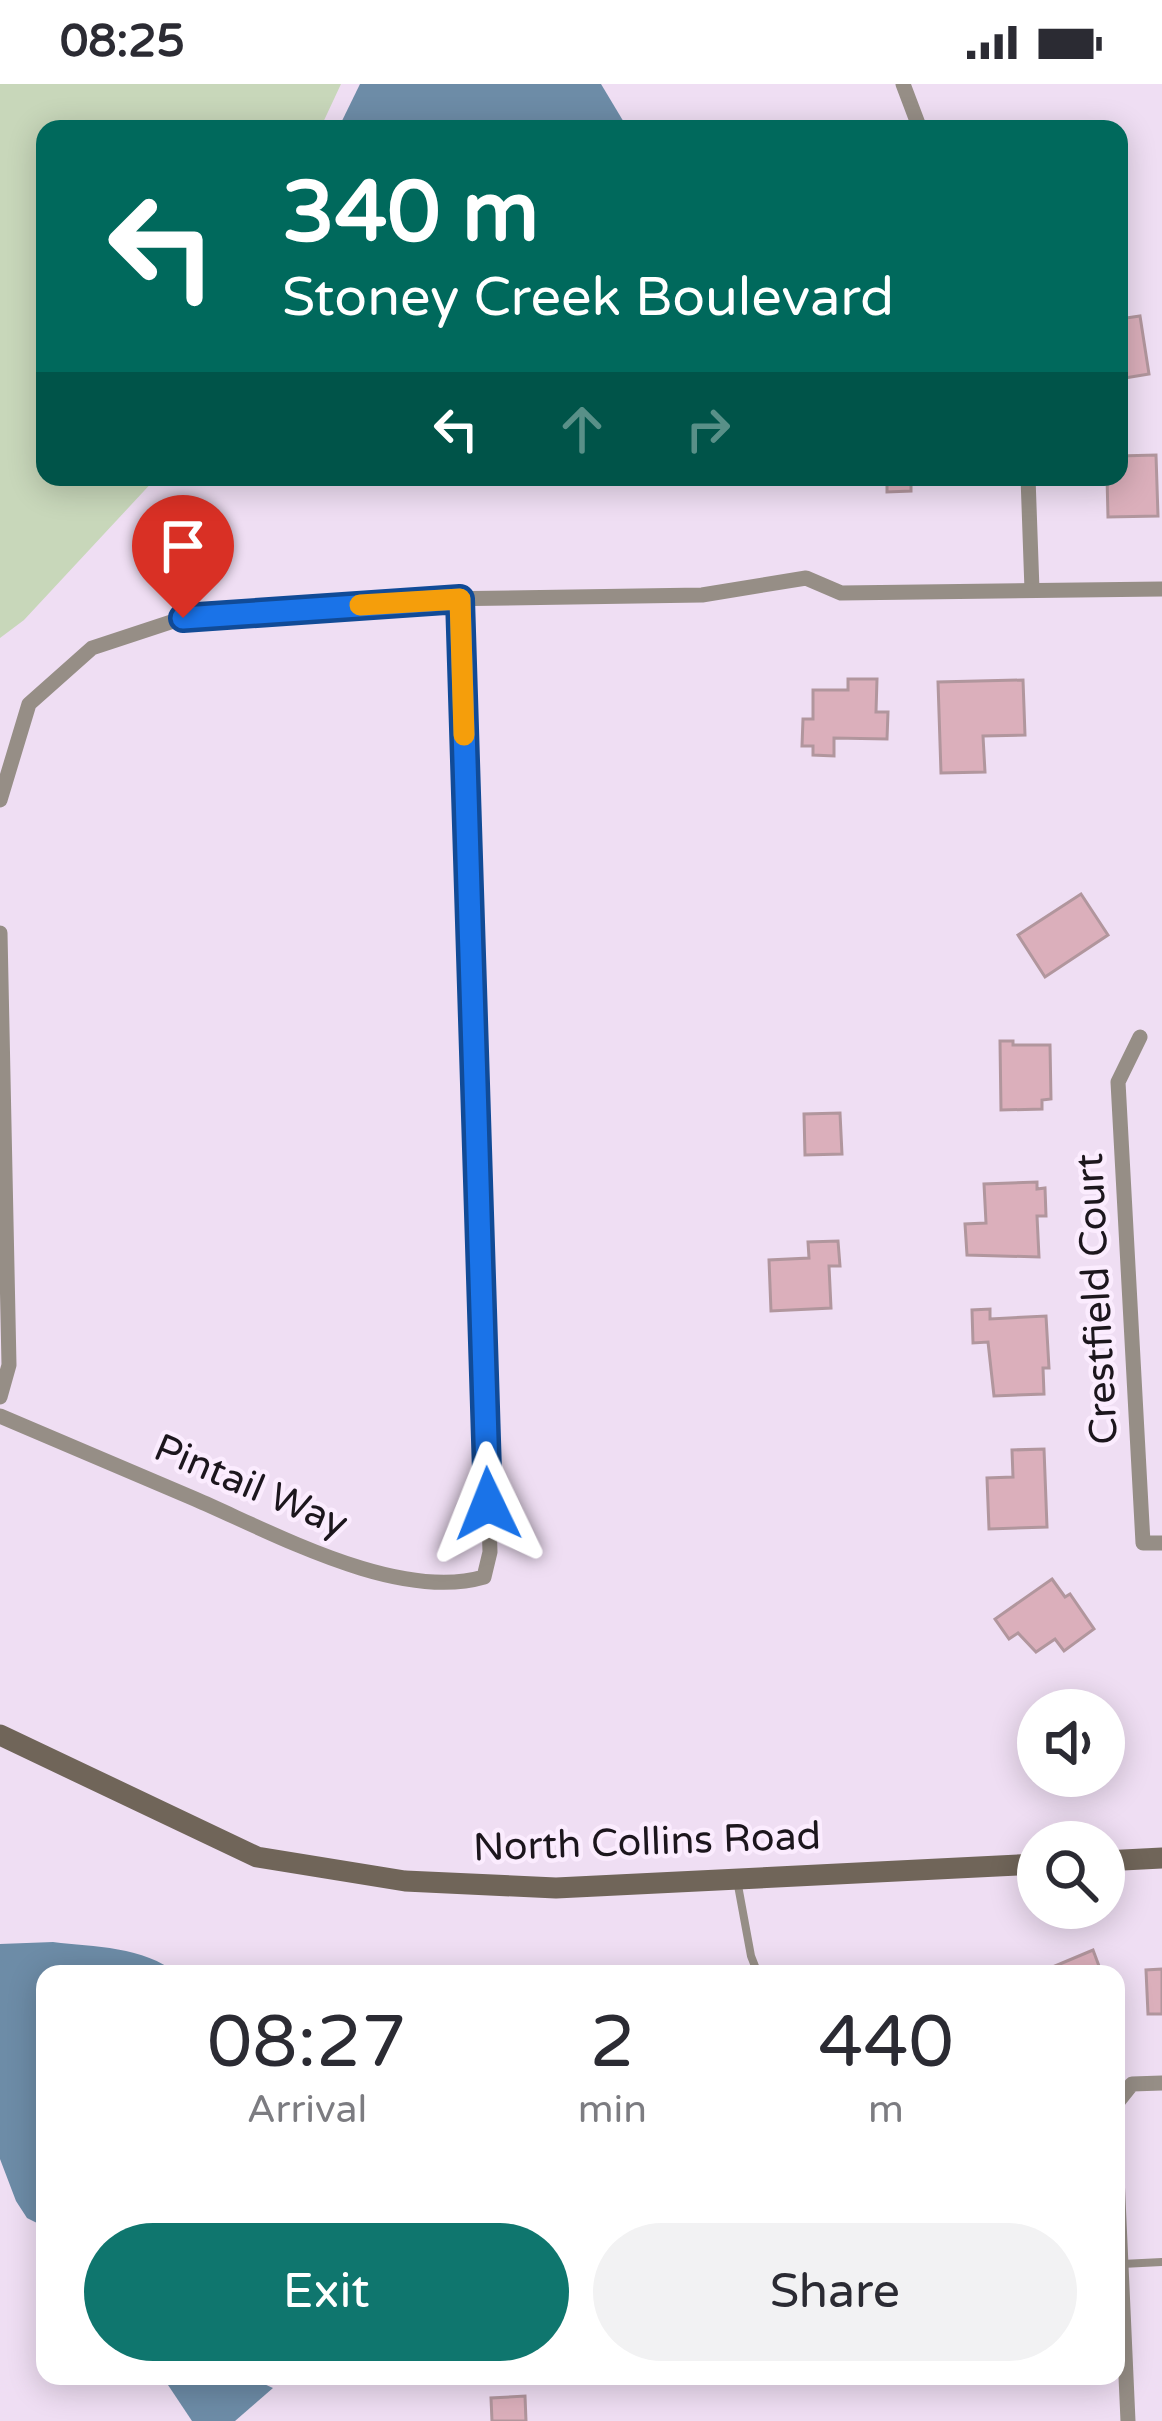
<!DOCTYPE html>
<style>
:root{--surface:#fff;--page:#f2f2f3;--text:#2b2b33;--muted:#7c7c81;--accent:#0f766e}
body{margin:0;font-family:"Varela Round",sans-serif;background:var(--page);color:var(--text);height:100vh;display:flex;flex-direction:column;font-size:45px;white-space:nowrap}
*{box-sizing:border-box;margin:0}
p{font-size:39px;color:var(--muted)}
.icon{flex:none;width:66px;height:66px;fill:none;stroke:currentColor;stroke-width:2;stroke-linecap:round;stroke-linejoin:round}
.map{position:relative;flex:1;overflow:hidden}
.sheet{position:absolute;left:36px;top:1881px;width:1089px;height:420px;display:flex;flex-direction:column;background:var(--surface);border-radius:24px;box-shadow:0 6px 30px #0003}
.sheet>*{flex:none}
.hud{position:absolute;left:36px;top:36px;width:1092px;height:366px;border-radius:24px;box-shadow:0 6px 30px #0003;background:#00695c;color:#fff;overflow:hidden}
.tools{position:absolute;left:1017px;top:1605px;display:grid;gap:24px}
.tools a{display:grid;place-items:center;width:108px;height:108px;border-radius:50%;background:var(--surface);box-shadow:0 6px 30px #0003;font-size:60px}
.pin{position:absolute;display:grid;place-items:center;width:102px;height:102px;color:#fff;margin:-123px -51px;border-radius:50% 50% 50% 0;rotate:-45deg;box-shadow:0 0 12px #0007}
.pin .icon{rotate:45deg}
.me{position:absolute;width:132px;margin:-66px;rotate:358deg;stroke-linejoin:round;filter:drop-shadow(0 0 9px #0008)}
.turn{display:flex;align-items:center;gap:42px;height:252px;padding:0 48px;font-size:54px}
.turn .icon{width:156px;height:156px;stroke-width:2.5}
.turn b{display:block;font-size:84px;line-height:102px}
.lanes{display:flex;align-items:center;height:114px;padding:0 48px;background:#0003;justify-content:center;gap:60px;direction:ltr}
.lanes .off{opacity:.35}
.eta{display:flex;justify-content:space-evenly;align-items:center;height:204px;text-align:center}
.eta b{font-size:72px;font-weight:600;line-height:84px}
.button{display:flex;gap:24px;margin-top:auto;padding:24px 48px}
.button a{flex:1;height:138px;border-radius:72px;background:var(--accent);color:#fff;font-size:48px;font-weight:600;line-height:138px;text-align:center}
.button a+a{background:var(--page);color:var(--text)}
.status{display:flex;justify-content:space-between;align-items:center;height:84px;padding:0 60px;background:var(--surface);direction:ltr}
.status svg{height:33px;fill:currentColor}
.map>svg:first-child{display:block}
.green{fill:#c8d7ba}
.water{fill:#6d8ca7}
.building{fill:#dbafbb;stroke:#b1969d;stroke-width:3}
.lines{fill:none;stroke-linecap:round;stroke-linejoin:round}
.lane{stroke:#968e86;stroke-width:8}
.street{stroke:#968e86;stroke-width:15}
.secondary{stroke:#706559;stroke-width:21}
.route-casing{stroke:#114b97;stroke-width:30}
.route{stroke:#1a73e8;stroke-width:21}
.slow{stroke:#f59e0b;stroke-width:21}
.labels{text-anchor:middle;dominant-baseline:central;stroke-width:9;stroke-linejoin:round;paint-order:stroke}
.street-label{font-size:39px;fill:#1c161d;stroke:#fbecfe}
</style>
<div class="status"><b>08:25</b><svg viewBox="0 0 49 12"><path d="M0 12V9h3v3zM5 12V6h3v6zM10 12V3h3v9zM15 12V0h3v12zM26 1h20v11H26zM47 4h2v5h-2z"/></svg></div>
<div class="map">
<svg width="1162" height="2337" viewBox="0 0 1162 2337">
<rect width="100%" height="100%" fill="#efdef3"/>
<!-- green -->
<path class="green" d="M0 0H341L320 45H45V393H157L24 536 0 554Z"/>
<!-- water -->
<g class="water">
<path d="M360 0H601L628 45H338Z"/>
<path d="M53 1858C94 1863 144 1862 177 1890H45V2143L27 2134 16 2117 0 2075V1860Z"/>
<path d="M162 2292 253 2295 273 2304 235 2337H192Z"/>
</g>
<!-- building -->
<g class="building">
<path d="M1140 232 1149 290 1119 295V235Z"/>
<path d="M1156 371 1158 432 1108 433 1107 393H1119V372Z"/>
<path d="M887 393H911V407L887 408Z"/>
<path d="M848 595H877L876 628H888L887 655 834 654V672L813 671V662H802L803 635H813V606H848Z"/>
<path d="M1023 596 1025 651 983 652 985 688 941 689 938 598Z"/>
<path d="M1081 810 1108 851 1045 893 1018 851Z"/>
<path d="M1000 957H1013V961H1050L1051 1015 1042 1016V1025L1001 1026Z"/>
<path d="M840 1029 842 1070 805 1071 804 1030Z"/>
<path d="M1037 1098V1105L1045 1104 1046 1132H1037L1039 1173 967 1171 965 1140 986 1139 984 1100Z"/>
<path d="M838 1157 840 1182H829L831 1224 771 1227 769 1176 809 1174 808 1158Z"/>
<path d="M990 1225V1235L1046 1232 1049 1284H1043L1044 1310 994 1312 988 1258 973 1259 972 1226Z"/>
<path d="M1044 1365 1047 1443 989 1445 987 1394 1013 1393 1012 1366Z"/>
<path d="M1052 1495 1065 1513 1070 1510 1094 1545 1064 1567 1055 1555 1036 1568 1018 1549 1009 1555 995 1535Z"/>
<path d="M1093 1866 1102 1890H1036Z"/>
<path d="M1162 1885V1930H1148L1146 1886Z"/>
<path d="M525 2312 526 2337H492L491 2314Z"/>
</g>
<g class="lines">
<!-- lane -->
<g class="lane">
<path d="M737 1796 751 1872 758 1890"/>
<path d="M1122 2180 1162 2178"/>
</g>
<!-- street -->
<g class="street">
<path d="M903 0 920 45"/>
<path d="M1028 393 1032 506"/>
<path d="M0 716 29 620 92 564 183 534 435 515 702 511 806 494 841 509 1162 505"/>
<path d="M0 849 9 1281 0 1313"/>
<path d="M1140 953 1118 998 1143 1459H1162"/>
<path d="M0 1332C65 1360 130 1388 195 1415 274 1449 398 1518 484 1493L490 1468 460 515"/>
<path d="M1116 2020 1132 2000 1162 1999"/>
<path d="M1116 2070 1128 2337"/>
</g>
<!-- secondary -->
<g class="secondary">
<path d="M0 1651 257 1773 405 1797 556 1804 1038 1780"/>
<path d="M1104 1777 1162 1774"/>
</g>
</g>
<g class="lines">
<defs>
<path id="route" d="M183 534 460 515 488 1420"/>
</defs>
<!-- route casing -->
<use href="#route" class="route-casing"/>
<!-- route -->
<use href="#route" class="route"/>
<!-- slow -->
<path class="slow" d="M360 521 460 515 464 651"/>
</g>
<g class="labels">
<!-- street labels -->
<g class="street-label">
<text transform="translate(1097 1215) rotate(-93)">Crestfield Court</text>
<text transform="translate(251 1402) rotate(23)">Pintail Way</text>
<text transform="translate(647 1758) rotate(-2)">North Collins Road</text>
</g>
</g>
</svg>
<div class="tools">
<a><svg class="icon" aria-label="sound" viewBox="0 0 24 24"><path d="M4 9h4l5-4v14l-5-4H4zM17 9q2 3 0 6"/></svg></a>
<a><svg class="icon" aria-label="search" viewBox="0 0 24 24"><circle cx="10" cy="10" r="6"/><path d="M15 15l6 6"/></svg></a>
</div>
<div class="pin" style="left:183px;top:534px;background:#d93025"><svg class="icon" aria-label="arrive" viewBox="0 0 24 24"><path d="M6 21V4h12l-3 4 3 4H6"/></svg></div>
<svg class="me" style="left:488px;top:1420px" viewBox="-20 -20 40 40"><path d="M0-17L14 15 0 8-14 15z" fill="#1a73e8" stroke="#fff" stroke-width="4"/></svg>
<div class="hud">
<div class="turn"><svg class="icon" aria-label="left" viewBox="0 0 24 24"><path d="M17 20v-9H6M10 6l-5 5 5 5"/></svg><div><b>340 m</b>Stoney Creek Boulevard</div></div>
<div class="lanes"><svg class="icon" aria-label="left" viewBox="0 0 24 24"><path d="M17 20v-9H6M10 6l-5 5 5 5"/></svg><svg class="icon off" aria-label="ahead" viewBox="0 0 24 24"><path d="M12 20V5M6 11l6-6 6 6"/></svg><svg class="icon off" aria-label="right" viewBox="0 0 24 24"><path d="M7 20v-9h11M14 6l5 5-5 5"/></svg></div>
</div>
<section class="sheet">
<div class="eta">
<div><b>08:27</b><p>Arrival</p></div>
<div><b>2</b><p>min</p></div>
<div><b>440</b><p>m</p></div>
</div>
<div class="button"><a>Exit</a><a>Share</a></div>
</section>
</div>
